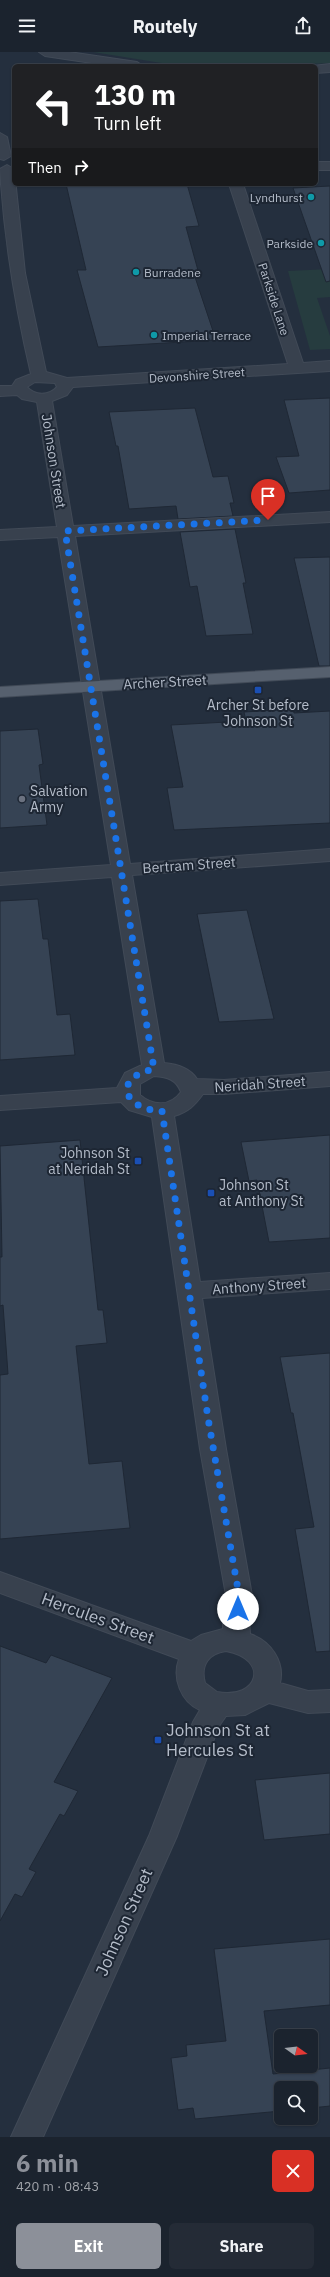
<!DOCTYPE html>
<meta charset="utf-8">
<style>
:root{--surface:#1b232e;--page:#242b36;--text:#f1f3f6;--muted:#a0a4aa;--line:#39404a;--accent:#8c9099}
body{margin:0;font-family:"IBM Plex Sans",sans-serif;background:var(--page);color:var(--text);height:100vh;display:flex;flex-direction:column;font-size:15px;white-space:nowrap}
*{box-sizing:border-box;margin:0}
p{font-size:13px;color:var(--muted)}
.icon{flex:none;width:22px;height:22px;fill:none;stroke:currentColor;stroke-width:2;stroke-linecap:round;stroke-linejoin:round}
.map{position:relative;height:2085px;overflow:hidden}
.sheet{display:flex;flex-direction:column;background:var(--surface);flex:1}
.sheet>*{flex:none}
.hud{position:absolute;left:12px;top:12px;width:306px;height:122px;border-radius:6px;box-shadow:0 1px 3px #0004,0 0 0 1px var(--line);background:#202124;color:#fff;overflow:hidden}
.needle{width:26px;rotate:104deg}
.tools{position:absolute;left:274px;top:1977px;display:grid;gap:8px}
.tools a{display:grid;place-items:center;width:44px;height:44px;border-radius:6px;background:var(--surface);box-shadow:0 1px 3px #0004,0 0 0 1px var(--line);font-size:20px}
.pin{position:absolute;display:grid;place-items:center;width:34px;height:34px;color:#fff;margin:-41px -17px;border-radius:50% 50% 50% 0;rotate:-45deg;box-shadow:0 0 4px #0007}
.pin .icon{rotate:45deg}
.me{position:absolute;width:44px;margin:-22px;rotate:0deg;stroke-linejoin:round;filter:drop-shadow(0 0 3px #0008)}
.turn{display:flex;align-items:center;gap:14px;height:84px;padding:0 16px;font-size:18px}
.turn .icon{width:52px;height:52px;stroke-width:2.5}
.turn b{display:block;font-size:28px;line-height:34px}
.then{display:flex;align-items:center;height:38px;padding:0 16px;background:#0003;gap:8px;font-size:15px}
.round{display:grid;place-items:center;flex:none;width:42px;height:42px;border-radius:6px;background:var(--page)}
.summary{display:flex;align-items:center;justify-content:space-between;height:68px;padding:0 16px}
h1{font-size:24px;font-weight:700;line-height:30px;color:var(--accent)}
.primary-button{display:flex;gap:8px;margin-top:auto;padding:8px 16px}
.primary-button a{flex:1;height:46px;border-radius:6px;background:var(--accent);color:#fff;font-size:16px;font-weight:700;line-height:46px;text-align:center}
.primary-button a+a{background:var(--page);color:var(--text)}
header{display:flex;justify-content:space-between;align-items:center;height:52px;padding:0 16px;background:var(--surface);font-size:18px;font-weight:700}
.map>svg:first-child{display:block}
.green{fill:#263c3f}
.building{fill:#364354;stroke:#1f2835}
.lines{fill:none;stroke-linecap:round;stroke-linejoin:round}
.minor-casing{stroke:#414a57;stroke-width:2}
.major-casing{stroke:#414a57;stroke-width:2}
.minor{fill:#38414e;fill-rule:evenodd}
.major{fill:#56606e;fill-rule:evenodd}
.route{stroke:#1a73e8;stroke-width:7;stroke-dasharray:0 12.6}
.culture-dot{fill:#0f9aa8;stroke:#1d2633;stroke-width:1.5}
.transit-dot{fill:#1a4fb4;stroke:#1d2633;stroke-width:1.5}
.worship-dot{fill:#6b7280;stroke:#1d2633;stroke-width:1.5}
.labels{text-anchor:middle;dominant-baseline:central;stroke-width:4;stroke-linejoin:round;paint-order:stroke}
.far-poi-label{font-size:12px;fill:#b4bcc9;stroke:#1d2633;text-anchor:end}
.far-street-label{font-size:12px;fill:#b4bcc9;stroke:#1d2633}
.street-label{font-size:14px;fill:#b4bcc9;stroke:#1d2633}
.poi-label{font-size:14px;fill:#b4bcc9;stroke:#1d2633;text-anchor:start}
.near-street-label{font-size:17px;fill:#b4bcc9;stroke:#1d2633}
.near-poi-label{font-size:17px;fill:#b4bcc9;stroke:#1d2633;text-anchor:start}
</style>
<header><svg class="icon" aria-label="menu" viewBox="0 0 24 24"><path d="M4 6h16M4 12h16M4 18h16"/></svg>Routely<svg class="icon" aria-label="share" viewBox="0 0 24 24"><path d="M12 15V3M7 8l5-5 5 5M5 13v7h14v-7"/></svg></header>
<div class="map">
<svg width="330" height="2085" viewBox="0 0 330 2085">
<rect width="100%" height="100%" fill="#242f3e"/>
<!-- green -->
<g class="green">
<path d="M93 0H330V11L265 14H180Z"/>
<path d="M330 217V245L317 246 330 284V297L310 298 288 219Z"/>
</g>
<!-- building -->
<g class="building">
<path d="M66 132H187L199 174 186 175 199 222H194L216 288 98 295 77 218H86Z"/>
<path d="M330 134V229L326 230 293 136Z"/>
<path d="M330 346V438L289 441 276 405 299 404 284 348Z"/>
<path d="M195 356 213 425 228 424 234 451H230L233 464 178 467 176 454 129 457 118 394H116L109 360Z"/>
<path d="M235 477 246 531H243L253 582 206 584 197 534 190 535 180 480Z"/>
<path d="M330 505V614H319L294 506Z"/>
<path d="M293 657 294 661 330 659V771L174 778 167 736 183 735 171 673 246 669 244 660Z"/>
<path d="M38 677 43 712 39 713 47 773 0 776V679Z"/>
<path d="M38 847 43 887H48L57 963 70 962 75 1003 0 1008V849Z"/>
<path d="M247 858 274 967 219 970 197 862Z"/>
<path d="M330 1083V1186L269 1190 257 1128 249 1129 241 1090Z"/>
<path d="M80 1088 98 1258H103L107 1291 76 1294 89 1412 122 1409 130 1476 0 1487V1323L8 1322 3 1253 0 1254V1205H2L0 1094Z"/>
<path d="M330 1301V1599L316 1600 295 1477 314 1475 293 1361H291L280 1305Z"/>
<path d="M0 1594 46 1611 51 1603 112 1626 54 1730 78 1739 64 1764 60 1762 29 1817 36 1820 22 1845 15 1842 0 1869Z"/>
<path d="M330 1721V1782L264 1788 255 1728Z"/>
<path d="M330 1887V1953L264 1959 273 2022 330 2016V2054L311 2056V2036H281V2059L195 2067 193 2056 178 2058 171 2006 187 2004 186 1993 226 1989 214 1897Z"/>
</g>
<g class="lines">
<defs>
<g id="minor">
<path d="M39 0H69L137 10 143 14H112L45 4Z"/>
<path d="M330 12V20L316 21V14H313Z"/>
<path d="M0 81 7 85 11 104 4 108 0 107Z"/>
<rect x="316" y="110" width="14" height="8"/>
<path d="M7 113 14 117 25 221 46 320 67 326 288 312 229 132H243L303 311 330 309V319L73 335 67 343 52 349 73 474 330 460V470L75 484 130 812 330 797V809L132 823 164 1011C176 1012 190 1016 197 1027L224 1028 330 1020V1034L224 1042H203C195 1053 188 1060 174 1064L200 1230 330 1221V1237L202 1246 226 1397 253 1549 249 1564 250 1582C271 1589 285 1610 280 1631L308 1639 330 1638V1660L308 1661 269 1651 245 1663 226 1664 219 1674 177 1784 43 2085H11L149 1784 193 1670 200 1658C181 1650 172 1626 179 1607L0 1541V1520L191 1589 201 1583 223 1577V1564L227 1549 200 1397 152 1065 129 1058 121 1050 0 1058V1044L117 1036 125 1021 142 1013 112 825 0 833V821L111 813 58 485 0 488V478L57 475 37 350 22 347 17 343 0 344V334H12L16 328 31 322C15 254 4 186 0 117ZM35 330 55 331 57 335C49 344 35 344 27 335ZM154 1024C167 1025 176 1027 181 1040 170 1055 153 1054 140 1043V1032ZM226 1599C270 1607 259 1648 217 1640L205 1631C200 1613 209 1601 226 1599Z"/>
</g>
<path id="major" d="M330 615V625L0 645V635Z"/>
</defs>
<!-- minor casing -->
<use href="#minor" class="minor-casing"/>
<!-- major casing -->
<use href="#major" class="major-casing"/>
<!-- minor -->
<use href="#minor" class="minor"/>
<!-- major -->
<use href="#major" class="major"/>
</g>
<g class="lines">
<!-- route -->
<path class="route" d="M238 1557 240 1549 208 1366 162 1059C124 1058 111 1026 154 1017L65 479 268 468"/>
</g>
<!-- markers -->
<g class="culture-dot">
<circle cx="311" cy="145" r="4"/>
<circle cx="321" cy="191" r="4"/>
<circle cx="136" cy="220" r="4"/>
<circle cx="154" cy="283" r="4"/>
</g>
<g class="transit-dot">
<rect x="254" y="634" width="8" height="8" rx="2"/>
<rect x="134" y="1105" width="8" height="8" rx="2"/>
<rect x="207" y="1137" width="8" height="8" rx="2"/>
<rect x="154" y="1684" width="8" height="8" rx="2"/>
</g>
<circle class="worship-dot" cx="22" cy="747" r="4"/>
<g class="labels">
<!-- far-poi labels -->
<g class="far-poi-label">
<text x="303" y="145">Lyndhurst</text>
<text x="313" y="191">Parkside</text>
<text x="144" y="220" text-anchor="start">Burradene</text>
<text x="162" y="283" text-anchor="start">Imperial Terrace</text>
</g>
<!-- far-street labels -->
<g class="far-street-label">
<text transform="translate(274 247) rotate(72)">Parkside Lane</text>
<text transform="translate(197 323) rotate(-4)">Devonshire Street</text>
</g>
<!-- street labels -->
<g class="street-label">
<text transform="translate(54 409) rotate(81)">Johnson Street</text>
<text transform="translate(165 630) rotate(-3)">Archer Street</text>
<text transform="translate(189 813) rotate(-4)">Bertram Street</text>
<text transform="translate(260 1032) rotate(-4)">Neridah Street</text>
<text transform="translate(259 1234) rotate(-4)">Anthony Street</text>
</g>
<!-- poi labels -->
<g class="poi-label">
<text x="258" y="653" text-anchor="middle">Archer St before<tspan x="258" dy="16">Johnson St</tspan></text>
<text x="30" y="739">Salvation<tspan x="30" dy="16">Army</tspan></text>
<text x="130" y="1101" text-anchor="end">Johnson St<tspan x="130" dy="16">at Neridah St</tspan></text>
<text x="219" y="1133">Johnson St<tspan x="219" dy="16">at Anthony St</tspan></text>
</g>
<!-- near-street labels -->
<g class="near-street-label">
<text transform="translate(98 1566) rotate(20)">Hercules Street</text>
<text transform="translate(124 1870) rotate(-66)">Johnson Street</text>
</g>
<!-- near-poi labels -->
<g class="near-poi-label">
<text x="166" y="1678">Johnson St at<tspan x="166" dy="20">Hercules St</tspan></text>
</g>
</g>
</svg>
<div class="tools">
<a><svg class="needle" viewBox="-14 -14 28 28"><path d="M0-13l5 13h-10z" fill="#e53935"/><path d="M0 13l5-13h-10z" fill="#a0a4aa"/></svg></a>
<a><svg class="icon" aria-label="search" viewBox="0 0 24 24"><circle cx="10" cy="10" r="6"/><path d="M15 15l6 6"/></svg></a>
</div>
<div class="pin" style="left:268px;top:468px;background:#d93025"><svg class="icon" aria-label="arrive" viewBox="0 0 24 24"><path d="M6 21V4h12l-3 4 3 4H6"/></svg></div>
<svg class="me" style="left:238px;top:1557px" viewBox="-20 -20 40 40"><circle r="19" fill="#fff"/><path d="M0-13L10 11 0 6-10 11z" fill="#1a73e8"/></svg>
<div class="hud">
<div class="turn"><svg class="icon" aria-label="left" viewBox="0 0 24 24"><path d="M17 20v-9H6M10 6l-5 5 5 5"/></svg><div><b>130 m</b>Turn left</div></div>
<div class="then">Then<svg class="icon" aria-label="right" viewBox="0 0 24 24"><path d="M7 20v-9h11M14 6l5 5-5 5"/></svg></div>
</div>
</div>
<section class="sheet">
<div class="summary"><div><h1>6 min</h1><p>420 m · 08:43</p></div><a class="round" style="background:#d93025;color:#fff"><svg class="icon" aria-label="close" viewBox="0 0 24 24"><path d="M6 6l12 12M18 6L6 18"/></svg></a></div>
<div class="primary-button"><a>Exit</a><a>Share</a></div>
</section>
